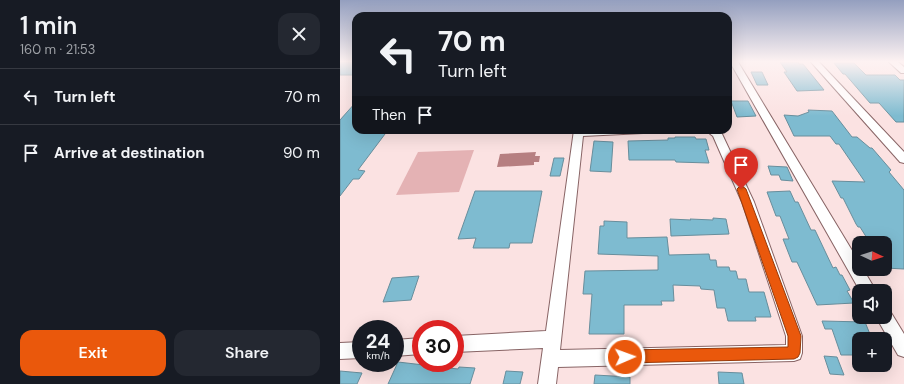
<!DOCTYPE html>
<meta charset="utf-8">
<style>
:root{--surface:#171b24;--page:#242831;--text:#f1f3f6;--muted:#9ea1a6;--line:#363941;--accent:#ea580c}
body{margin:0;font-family:"DM Sans",sans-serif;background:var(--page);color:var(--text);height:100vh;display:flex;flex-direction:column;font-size:15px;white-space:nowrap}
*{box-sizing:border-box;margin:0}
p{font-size:13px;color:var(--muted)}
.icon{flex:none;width:22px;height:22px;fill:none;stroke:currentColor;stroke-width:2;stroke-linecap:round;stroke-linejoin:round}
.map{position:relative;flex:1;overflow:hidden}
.drawer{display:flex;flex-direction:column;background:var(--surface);width:340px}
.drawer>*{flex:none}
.top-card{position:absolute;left:12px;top:12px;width:380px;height:122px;border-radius:12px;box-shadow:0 4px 16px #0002;background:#171b24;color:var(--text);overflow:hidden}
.needle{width:26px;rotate:94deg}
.tools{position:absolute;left:512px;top:236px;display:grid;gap:8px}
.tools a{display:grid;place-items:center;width:40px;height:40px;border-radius:8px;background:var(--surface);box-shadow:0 4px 16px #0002;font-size:20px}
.speed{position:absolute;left:12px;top:320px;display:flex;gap:8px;font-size:20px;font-weight:700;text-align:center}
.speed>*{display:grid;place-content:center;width:52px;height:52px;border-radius:50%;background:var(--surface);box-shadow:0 4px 16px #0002;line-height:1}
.speed small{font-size:10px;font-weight:400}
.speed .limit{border:6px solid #d22;background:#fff;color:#111}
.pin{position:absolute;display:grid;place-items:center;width:34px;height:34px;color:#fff;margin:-41px -17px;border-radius:50% 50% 50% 0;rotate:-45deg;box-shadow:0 0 4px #0007}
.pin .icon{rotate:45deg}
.me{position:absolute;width:44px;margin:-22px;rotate:88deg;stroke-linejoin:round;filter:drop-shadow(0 0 3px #0008)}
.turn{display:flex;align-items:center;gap:14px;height:84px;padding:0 20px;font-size:18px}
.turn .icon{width:52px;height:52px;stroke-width:2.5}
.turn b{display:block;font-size:28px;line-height:34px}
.then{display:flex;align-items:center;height:38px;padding:0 20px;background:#0003;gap:8px;font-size:15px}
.round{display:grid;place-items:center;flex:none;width:42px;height:42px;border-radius:12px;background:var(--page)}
.headline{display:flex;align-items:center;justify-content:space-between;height:68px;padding:0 20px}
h1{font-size:24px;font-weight:600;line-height:30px}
.cta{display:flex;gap:8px;margin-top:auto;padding:8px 20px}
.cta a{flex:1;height:46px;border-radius:12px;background:var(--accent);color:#fff;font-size:16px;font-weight:600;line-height:46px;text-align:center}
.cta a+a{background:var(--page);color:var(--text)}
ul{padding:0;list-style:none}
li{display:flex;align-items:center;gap:12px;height:56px;padding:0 20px;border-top:1px solid var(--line)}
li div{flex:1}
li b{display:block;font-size:15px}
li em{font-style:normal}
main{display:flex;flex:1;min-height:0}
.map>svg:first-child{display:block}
.green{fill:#e4b2b4}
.water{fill:#b67f81}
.building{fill:#7ebbd0;stroke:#688e9c}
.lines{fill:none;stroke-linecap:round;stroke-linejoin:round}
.minor-casing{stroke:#886465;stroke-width:2}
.minor{fill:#fff;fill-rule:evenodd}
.route{fill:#ea580c;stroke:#983908}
</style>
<main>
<section class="drawer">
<div class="headline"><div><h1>1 min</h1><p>160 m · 21:53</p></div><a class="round"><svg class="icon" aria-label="close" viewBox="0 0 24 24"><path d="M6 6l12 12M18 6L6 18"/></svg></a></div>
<ul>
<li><svg class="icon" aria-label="left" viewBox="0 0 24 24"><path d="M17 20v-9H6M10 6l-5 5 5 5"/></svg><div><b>Turn left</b></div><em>70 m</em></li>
<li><svg class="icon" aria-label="arrive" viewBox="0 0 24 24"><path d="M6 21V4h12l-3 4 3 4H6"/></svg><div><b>Arrive at destination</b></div><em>90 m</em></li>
</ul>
<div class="cta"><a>Exit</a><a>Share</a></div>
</section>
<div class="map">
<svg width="564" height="384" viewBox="0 0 564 384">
<rect width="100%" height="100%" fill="#fbe2e2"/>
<!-- green -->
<path class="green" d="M134 150 119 192 56 195 78 152Z"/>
<!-- water -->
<path class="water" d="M196 152 195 156H200L199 162H194V165L157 167 160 154Z"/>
<!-- building -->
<g class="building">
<rect x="0" y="62" width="16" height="13"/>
<path d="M440 62H458L459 64H463L484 90 457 91 444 72H447Z"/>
<path d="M494 63H514L526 75H555L560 80H564V122H556L539 103H530L505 74H503Z"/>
<path d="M411 72H422L428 85H417Z"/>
<path d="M391 101H408L416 116 397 117Z"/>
<path d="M16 102V130H48L18 170 25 171 19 179H13L0 196V120Z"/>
<path d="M468 110 492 111 512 137H517L530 148H532L551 170 549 172 564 190V269L545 268V243H530L520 227H518L516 224 503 198H501L492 181 525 182 499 144H496L490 136H454L444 115 458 116 469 112Z"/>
<path d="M335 137H355L356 139H366L369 150H365L369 163 336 162 335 160H289L288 141 328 140V138H335Z"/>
<path d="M254 141 273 142 271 172 250 171Z"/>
<path d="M214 158H224L220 176H210Z"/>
<path d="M428 166 447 167 453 181 441 180 439 175H431Z"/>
<path d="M135 191H202L192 243H170L169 248H133L136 238 118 239Z"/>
<path d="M450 191 455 202H458L471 230H475L493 268 496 267 500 275H502L510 290 507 291 514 303 477 305 457 262H452L443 239H449L440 216H436L427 192Z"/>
<path d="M373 218 386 219 389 234 331 236 330 219 351 220 350 219 373 220Z"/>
<path d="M264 221 287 222V238L327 237 329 255 369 254 370 260H376L377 267H389L390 271H396L398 279H406L409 292H424L431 317H415L416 321H388L385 308H377L374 290 361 289 360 286 333 285 334 301H321L322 305H284V334H249L252 294H243L245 271 318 270V256L258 254 260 226H264Z"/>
<path d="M79 276 71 300 43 302 52 278Z"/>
<path d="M482 321 525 322 532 339H519V355H501L492 329H485Z"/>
<path d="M484 356 497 357 504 375 490 374Z"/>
<path d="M58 362 118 369 119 367 135 368 130 384H48Z"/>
<path d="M0 371 22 373 17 384H0Z"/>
<path d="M166 371 183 372 180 384H163Z"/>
<path d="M378 372 402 373 404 384H379Z"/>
<path d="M255 375 290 377V384H254Z"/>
</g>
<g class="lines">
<defs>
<g id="minor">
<path d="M390 62H398L519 262V269H523L536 291H520Z"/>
<path d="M471 62H479L564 152V163L560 162Z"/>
<path d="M549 62H558L564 67V73H561Z"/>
<path d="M234 130H308L303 133 243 136 220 350 446 345V336L402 202 373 136 365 130H378L382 134 414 202 462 336V353L460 359 454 361 218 367 216 384H198L203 348 115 352V336L206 331Z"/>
<path d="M545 309 550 311 564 334V357L558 355 536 317H545Z"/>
<path d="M81 338V354L55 356V340Z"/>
<path d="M21 342V358L0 359V343Z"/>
</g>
</defs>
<!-- minor casing -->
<use href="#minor" class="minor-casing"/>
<!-- minor -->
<use href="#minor" class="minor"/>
</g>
<!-- sky -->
<linearGradient id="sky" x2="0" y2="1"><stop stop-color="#949fbf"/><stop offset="0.53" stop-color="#fdf2f2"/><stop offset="1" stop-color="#fdf2f2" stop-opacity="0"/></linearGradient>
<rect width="564" height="116" fill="url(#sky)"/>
<!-- route -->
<path class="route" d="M401 185 406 189 461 336 460 353 458 357 454 359 285 363 281 361 279 357 281 352 285 350 448 347V336L397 189Z"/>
</svg>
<div class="tools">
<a><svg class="needle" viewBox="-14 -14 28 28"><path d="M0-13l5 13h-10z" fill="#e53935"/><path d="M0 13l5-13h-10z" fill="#9ea1a6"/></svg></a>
<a><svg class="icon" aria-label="sound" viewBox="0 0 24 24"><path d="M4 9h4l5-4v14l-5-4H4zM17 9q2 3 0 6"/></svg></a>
<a>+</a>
</div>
<div class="speed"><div>24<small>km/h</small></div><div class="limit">30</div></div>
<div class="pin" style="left:401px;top:189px;background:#d93025"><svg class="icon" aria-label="arrive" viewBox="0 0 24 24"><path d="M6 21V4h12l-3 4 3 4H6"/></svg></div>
<svg class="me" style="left:285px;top:357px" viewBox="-20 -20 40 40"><circle r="17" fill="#ea580c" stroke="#fff" stroke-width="3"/><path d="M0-11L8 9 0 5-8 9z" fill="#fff"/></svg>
<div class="top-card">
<div class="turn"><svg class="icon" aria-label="left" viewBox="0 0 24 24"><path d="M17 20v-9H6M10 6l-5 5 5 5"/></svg><div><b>70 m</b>Turn left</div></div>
<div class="then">Then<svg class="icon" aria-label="arrive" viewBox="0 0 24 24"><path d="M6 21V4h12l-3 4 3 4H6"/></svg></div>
</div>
</div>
</main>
